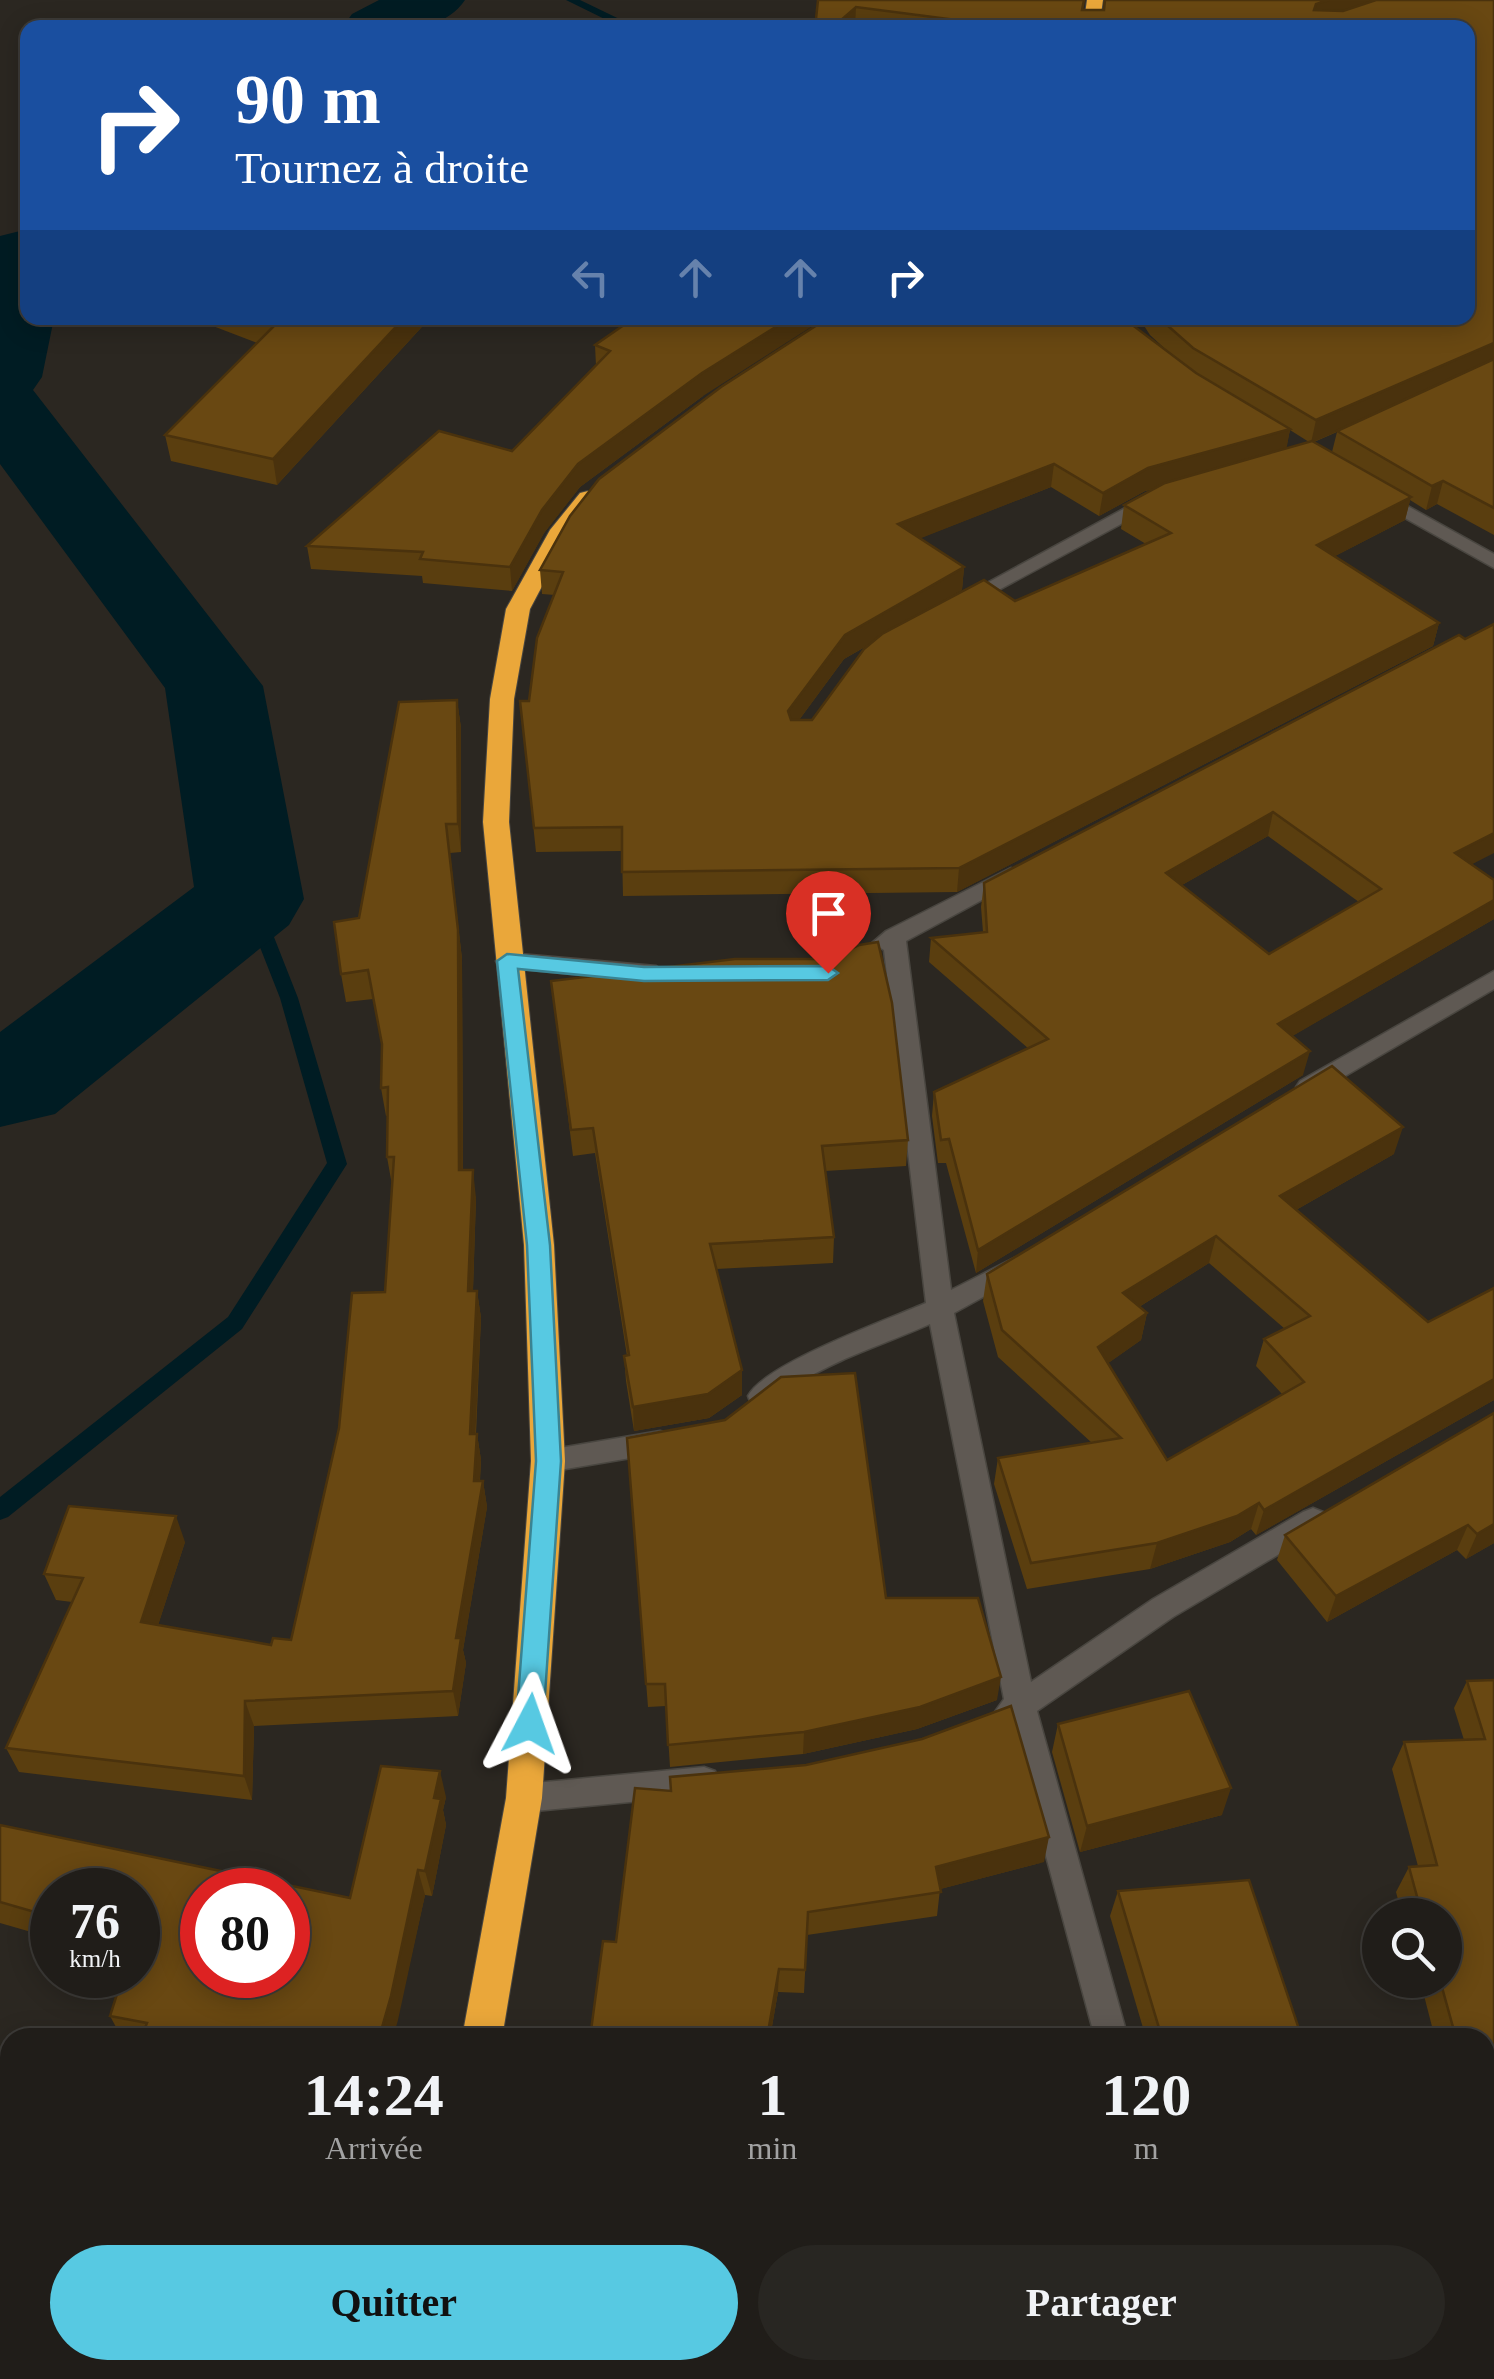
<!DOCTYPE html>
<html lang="fr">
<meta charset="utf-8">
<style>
:root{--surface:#201d19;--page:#282622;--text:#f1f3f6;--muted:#a2a2a2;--line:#3d3b38;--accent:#57c9e2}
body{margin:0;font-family:Georgia,serif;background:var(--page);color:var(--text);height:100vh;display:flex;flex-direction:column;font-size:38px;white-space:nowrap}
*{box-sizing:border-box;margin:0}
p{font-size:32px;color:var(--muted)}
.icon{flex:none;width:55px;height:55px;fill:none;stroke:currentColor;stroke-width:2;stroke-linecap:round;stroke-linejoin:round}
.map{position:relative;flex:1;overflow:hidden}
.drawer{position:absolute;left:0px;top:2028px;width:1495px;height:352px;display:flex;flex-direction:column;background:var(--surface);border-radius:30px 30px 0 0;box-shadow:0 5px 25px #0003,0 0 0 2px var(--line)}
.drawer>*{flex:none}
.hud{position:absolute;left:20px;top:20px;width:1455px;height:305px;border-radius:20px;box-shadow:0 5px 25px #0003,0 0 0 2px var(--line);background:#1a4fa0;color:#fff;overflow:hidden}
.controls{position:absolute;left:1362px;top:1898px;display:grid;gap:20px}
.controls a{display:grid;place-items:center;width:100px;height:100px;border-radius:50%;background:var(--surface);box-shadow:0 5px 25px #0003,0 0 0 2px var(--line);font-size:50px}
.speed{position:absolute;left:30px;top:1868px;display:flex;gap:20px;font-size:50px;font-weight:700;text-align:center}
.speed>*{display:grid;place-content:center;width:130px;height:130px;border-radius:50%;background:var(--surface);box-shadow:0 5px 25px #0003,0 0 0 2px var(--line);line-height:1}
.speed small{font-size:25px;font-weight:400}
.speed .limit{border:15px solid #d22;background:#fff;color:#111}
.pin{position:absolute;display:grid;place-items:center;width:85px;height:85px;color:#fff;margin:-102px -42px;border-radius:50% 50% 50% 0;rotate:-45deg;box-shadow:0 0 10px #0007}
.pin .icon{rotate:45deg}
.me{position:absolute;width:110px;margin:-55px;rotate:4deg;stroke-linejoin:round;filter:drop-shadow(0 0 8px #0008)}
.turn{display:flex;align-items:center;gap:35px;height:210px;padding:0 50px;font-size:45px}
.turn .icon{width:130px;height:130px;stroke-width:2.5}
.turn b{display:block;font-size:70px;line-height:85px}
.lanes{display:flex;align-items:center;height:95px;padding:0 50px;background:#0003;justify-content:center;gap:50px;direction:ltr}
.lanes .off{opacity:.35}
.eta{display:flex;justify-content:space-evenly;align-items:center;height:170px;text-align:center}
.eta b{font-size:60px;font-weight:700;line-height:70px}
.primary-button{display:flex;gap:20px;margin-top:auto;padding:20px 50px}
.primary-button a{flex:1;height:115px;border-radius:60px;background:var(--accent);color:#111;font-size:40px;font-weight:700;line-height:115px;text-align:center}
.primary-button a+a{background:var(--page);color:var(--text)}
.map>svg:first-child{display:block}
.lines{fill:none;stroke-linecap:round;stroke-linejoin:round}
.stream{fill:#001c23;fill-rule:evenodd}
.river{fill:#001c23;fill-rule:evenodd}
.minor-casing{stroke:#494640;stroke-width:3}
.highway-casing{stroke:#494640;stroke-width:2}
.minor{fill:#5f5953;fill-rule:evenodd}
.highway{fill:#eaa73a;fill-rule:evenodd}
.wall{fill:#5a3e0f;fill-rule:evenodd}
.shaded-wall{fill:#4a320d}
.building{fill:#694812;stroke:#4a320d;stroke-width:2.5;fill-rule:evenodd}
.route{fill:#57c9e2;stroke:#398393;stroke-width:2.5}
</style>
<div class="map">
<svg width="1494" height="2379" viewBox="0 0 1494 2379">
<rect width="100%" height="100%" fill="#2b2721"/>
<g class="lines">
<!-- stream -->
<g class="stream">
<path d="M566 0H580L638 28H623Z"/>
<path d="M250 893 259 899 298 998 347 1164 242 1329 8 1517 0 1520V1497L228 1317 327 1163 280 998 241 899Z"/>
</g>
<!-- river -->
<g class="river">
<path d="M379 0H465C438 39 385 28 342 28L352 14Z"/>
<path d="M28 229V318H54L42 377 33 390 263 686 304 899 289 925 55 1114 0 1127V1032L194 887 165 688 0 464V236Z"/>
</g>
<defs>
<g id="minor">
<path d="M1377 489 1494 554V568L1371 499V491Z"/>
<path d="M1151 494 1158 496V504L969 606 962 608 952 602Z"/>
<path d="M1011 868 1022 875 1019 880 906 941 951 1290 1014 1258 1023 1261 1027 1268 1023 1275 954 1313 1031 1682 1153 1599 1303 1512 1313 1508 1323 1512 1327 1520 1323 1528 1173 1617 1037 1711 1128 2038H1095L1011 1726 998 1723 994 1713 1004 1699 930 1324C888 1343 838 1358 799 1383 784 1393 771 1410 751 1404L748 1396C764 1364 889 1319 926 1303L884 950 872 943 886 931Z"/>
<path d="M507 953 656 966 667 974 656 982 499 967 496 961Z"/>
<path d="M1494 971V989L1316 1093H1300L1296 1087 1300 1081Z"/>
<path d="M660 1431 670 1434 674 1442 670 1450 660 1453 548 1472 538 1469 534 1461 538 1453 548 1450Z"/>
<path d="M704 1767 715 1771 719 1781 715 1791 704 1795 524 1812 513 1808 509 1798 513 1788 524 1784Z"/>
<path d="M1186 2370H1222L1224 2379H1188Z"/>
</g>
<g id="highway">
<path d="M1087 0H1103L1099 28H1083Z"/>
<path d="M588 491 599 498 568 537 530 609 514 699 509 822 554 1245 565 1461 542 1798 502 2038H462L506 1798 531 1461 524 1245 483 822 490 699 506 609 550 530 580 493Z"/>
<path d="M382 2370H426L423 2379H379Z"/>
</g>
</defs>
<!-- minor casing -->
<use href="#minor" class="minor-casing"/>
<!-- highway casing -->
<use href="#highway" class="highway-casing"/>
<!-- minor -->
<use href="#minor" class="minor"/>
<!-- highway -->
<use href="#highway" class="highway"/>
</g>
<!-- wall -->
<g class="wall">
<path d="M818 0 1104 10 1494 0V535L1437 504 1426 510 1410 500 1405 520 1335 556 1439 623 1433 646 957 892 623 896 622 851 536 852 520 701H529L555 595 542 594 540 570 1131 324 1174 357 1150 335 1139 318H1468V28H815ZM1290 430 1309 442 1286 448ZM1337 432 1332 452 1314 442ZM1051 487 1099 516 1145 491 1155 489 1124 505 1121 529 1146 544 1015 601 928 610 962 590 964 567 920 538ZM872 643 812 720H799L844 659Z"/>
<path d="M192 318H430L277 485 171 461 165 435 257 343Z"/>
<path d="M634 318 703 396 580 487 544 533 512 591 423 583 422 576 311 569 307 546 512 451 596 366 595 345Z"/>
<path d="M1465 639 1471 865 1494 880V919L1292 1036 1303 1075 976 1273 946 1163H938L932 1116 934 1092 1029 1049 929 962 931 938 983 932 981 907 984 883ZM1268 836 1359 902 1269 954 1182 885Z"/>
<path d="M457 700 461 728V852L450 853 462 959 463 1170 476 1198 473 1291H477L481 1318 476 1434H477L481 1460 480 1481H483L487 1507 463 1650 466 1663 458 1716 254 1726 252 1800 19 1772 6 1748 72 1602 56 1600 44 1574 185 1542 158 1625 271 1645 291 1640 385 1292 392 1185 387 1157 388 1115 386 1116 381 1088 382 1046 373 999 346 1002 341 974 359 918Z"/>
<path d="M551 981 908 1140 906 1166 825 1171 834 1237 833 1263 716 1269 742 1370V1395L709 1418 634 1431 626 1381 624 1356H627L595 1153 573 1156Z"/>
<path d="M1394 1154 1296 1210 1428 1322 1494 1288V1400L1256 1535 1251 1529 1230 1542 1150 1569 1027 1589 994 1484 998 1458 1092 1443 998 1357 983 1301 987 1274ZM1209 1263 1285 1329 1264 1339 1256 1366 1282 1394 1167 1460 1108 1363 1141 1340 1147 1313 1139 1307Z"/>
<path d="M1494 1413V1543L1466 1559 1457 1550 1327 1622 1277 1560 1285 1535Z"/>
<path d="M627 1438 886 1598 997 1700 917 1729 803 1754 670 1767 666 1706 648 1707Z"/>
<path d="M1494 1680V2322L1485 2324V2038H1435L1420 1980H1445V1915H1402L1396 1892 1409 1867 1418 1866 1392 1769 1404 1742 1464 1740 1454 1708 1467 1681Z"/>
<path d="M1058 1724 1222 1815 1080 1852 1052 1752Z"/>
<path d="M446 1797 443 1810 446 1825 432 1896 425 1895 393 2038H122L110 2016 138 1975V1890H52V1938L0 1923V1825L350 1898Z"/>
<path d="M1044 1862 940 1889 937 1916 807 1935 804 1993 778 1992 770 2038H590L616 1942Z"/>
<path d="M1118 1891 1302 2038H1146L1110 1916Z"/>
<path d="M675 2370H715L714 2378Z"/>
<path d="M1302 2370H1485L1494 2379H1306Z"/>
</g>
<!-- shaded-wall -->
<g class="shaded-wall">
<path d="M1329 0H1394L1312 24 1316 4Z"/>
<path d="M856 7 855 28H832Z"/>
<path d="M404 318H430L277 485 273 459Z"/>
<path d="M790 318H825L703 396 580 487 544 533 512 591 510 567 542 510 578 464 702 373Z"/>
<path d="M1494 343V363L1311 443 1316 420Z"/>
<path d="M1290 429 1286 452 1145 491 1099 516 1103 493 1148 468Z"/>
<path d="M1054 464 1051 487 896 548 898 524Z"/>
<path d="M1443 481 1437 504 1426 510 1432 486Z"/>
<path d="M1411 497 1405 520 1312 568 1317 545Z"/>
<path d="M964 567 962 590 844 659 788 735V711L845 635Z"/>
<path d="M1439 623 1433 646 957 892 959 868Z"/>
<path d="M457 700 461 728V852L458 824Z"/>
<path d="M1273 812 1268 836 1161 897 1166 873Z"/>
<path d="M446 824 462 959 463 1198 459 1170Z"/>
<path d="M1494 833V853L1447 877 1455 853Z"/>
<path d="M1494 900V919L1272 1048 1278 1024Z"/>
<path d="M1310 1051 1303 1075 976 1273 978 1250Z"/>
<path d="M1403 1127 1394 1154 1273 1223 1280 1196Z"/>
<path d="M473 1170 476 1198 472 1318 468 1291Z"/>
<path d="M1216 1236 1209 1263 1118 1320 1123 1293Z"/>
<path d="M477 1291 481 1318 474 1461 470 1434Z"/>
<path d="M1147 1313 1141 1340 1093 1374 1098 1347Z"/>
<path d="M742 1370V1395L709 1418 634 1431 633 1407Z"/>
<path d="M1494 1379V1400L1256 1535 1264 1510Z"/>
<path d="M477 1434 481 1460 478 1507 474 1481Z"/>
<path d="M483 1481 487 1507 463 1650 466 1663 458 1716 453 1691 456 1638Z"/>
<path d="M1259 1503 1251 1529 1230 1542 1150 1569 1157 1543Z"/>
<path d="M176 1516 185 1542 151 1647 141 1622Z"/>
<path d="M1494 1524V1543L1466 1559 1477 1534Z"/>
<path d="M1468 1525 1457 1550 1327 1622 1336 1596Z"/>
<path d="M1001 1677 997 1700 917 1729 803 1754 804 1732Z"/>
<path d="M245 1701 254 1726 252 1800 244 1776Z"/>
<path d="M440 1771 446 1797 443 1810 446 1825 432 1896 425 1871 434 1798Z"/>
<path d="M1231 1788 1222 1815 1080 1852 1087 1826Z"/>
<path d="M1049 1837 1044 1862 933 1891 936 1867Z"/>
<path d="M418 1870 425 1895 398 2020 393 2038H379Z"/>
<path d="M779 1969 778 1992 770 2038H767Z"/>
<path d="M291 2370H306L304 2379H288Z"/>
<path d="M621 2370H627L625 2379H620Z"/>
</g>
<!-- building -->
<g class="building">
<path d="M818 0H1084L1082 10H1104L1105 0H1329L1316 4 1314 10 1343 11 1376 0H1494V343L1316 420 1193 348 1159 318H1468V28H1018L856 7 832 28H815Z"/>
<path d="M251 318H404L273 459 165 435 274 326Z"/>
<path d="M634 318H790L702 373 578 464 542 510 510 567 420 559 423 552 307 546 439 431 512 451 610 351 595 345Z"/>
<path d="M828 318H1128L1131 324 1196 373 1290 429 1148 468 1103 493 1054 464 898 524 964 567 845 635 788 711 791 720H812L864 649 882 634 984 580 1015 601 1171 533 1124 505 1165 483 1312 441 1411 497 1317 545 1439 623 959 868 622 872V827L534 828 520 701H529L537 638 563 572 540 570 570 516 599 479 721 387Z"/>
<path d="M1494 359V508L1443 481 1432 486 1337 431Z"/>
<path d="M1494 624V833L1455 853 1494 880V900L1278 1024 1310 1051 978 1250 949 1139 941 1140 934 1092 1048 1039 931 938 987 932 984 883 1459 635 1465 639ZM1273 812 1381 889 1269 954 1166 873Z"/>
<path d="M457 700 458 824H446L458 930 459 1170H473L468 1291H477L470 1434H477L474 1481H483L456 1638H461L453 1691 245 1701 244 1776 6 1748 83 1578 44 1574 69 1506 176 1516 141 1622 271 1645 273 1638 291 1640 339 1428 352 1293 385 1292 394 1157H387L388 1087 381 1088 382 1044 368 970 341 974 334 922 359 918 399 702Z"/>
<path d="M878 942 892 1003 908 1140 822 1146 834 1237 710 1244 742 1370 708 1394 633 1407 624 1356 629 1355 593 1128 571 1130 551 981 735 959H829L859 945Z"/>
<path d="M1332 1066 1403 1127 1280 1196 1428 1322 1494 1288V1379L1264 1510 1259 1503 1237 1516 1157 1543 1031 1563 998 1458 1121 1438 1002 1330 987 1274ZM1216 1236 1310 1316 1264 1339 1304 1382 1167 1460 1098 1347 1147 1313 1123 1293Z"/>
<path d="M855 1373 886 1598H978L1001 1677 920 1707 804 1732 668 1745 665 1684H646L627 1438 725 1420 781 1377Z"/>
<path d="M1494 1413V1524L1477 1534 1468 1525 1336 1596 1285 1535Z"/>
<path d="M1494 1680V2174L1485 2145V2038H1456L1440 1980H1445V1915H1422L1409 1867 1437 1865 1404 1742 1485 1739 1467 1681Z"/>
<path d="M1189 1691 1231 1788 1087 1826 1058 1724Z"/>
<path d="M1011 1706 1049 1837 936 1867 941 1892 808 1912 805 1970 779 1969 767 2038H590L603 1941 616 1942 635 1788 671 1791 670 1777 806 1765 922 1739Z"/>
<path d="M381 1766 440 1771 434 1798 441 1799 425 1871 418 1870 391 1996 379 2038H141L147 2023 110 2016 123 1975H138V1890H52V1917L0 1902V1825L350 1898ZM202 1890H288V1975H202Z"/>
<path d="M1249 1880 1302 2038H1162L1118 1891Z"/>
<path d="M1494 2214V2306L1485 2308V2216Z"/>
<path d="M1485 2341 1494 2364V2379H1326L1322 2370H1485Z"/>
<path d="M0 2347 10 2350V2370H291L288 2379H0Z"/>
<path d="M535 2370H621L620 2379H533Z"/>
<path d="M826 2370H1134L1136 2379H826Z"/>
</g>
<!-- route -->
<path class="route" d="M507 954 644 967 828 966 838 973 828 980 644 981 518 969 550 1245 561 1461 543 1724 539 1732 530 1736 520 1732 516 1724 536 1461 527 1245 497 961Z"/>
</svg>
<div class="controls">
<a><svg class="icon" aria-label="search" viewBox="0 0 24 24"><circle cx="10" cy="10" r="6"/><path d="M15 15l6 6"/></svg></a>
</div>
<div class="speed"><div>76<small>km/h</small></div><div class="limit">80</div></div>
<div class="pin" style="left:828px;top:973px;background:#d93025"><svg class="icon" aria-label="arrive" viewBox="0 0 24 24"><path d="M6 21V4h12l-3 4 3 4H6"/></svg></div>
<svg class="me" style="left:530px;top:1724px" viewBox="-20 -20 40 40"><path d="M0-17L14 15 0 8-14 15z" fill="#57c9e2" stroke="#fff" stroke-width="4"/></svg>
<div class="hud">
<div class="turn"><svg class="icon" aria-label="right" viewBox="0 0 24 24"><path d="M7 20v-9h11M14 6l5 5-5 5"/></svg><div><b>90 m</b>Tournez à droite</div></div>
<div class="lanes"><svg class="icon off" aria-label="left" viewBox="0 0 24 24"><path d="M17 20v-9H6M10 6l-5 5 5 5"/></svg><svg class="icon off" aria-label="ahead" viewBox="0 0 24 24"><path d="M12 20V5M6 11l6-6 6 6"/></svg><svg class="icon off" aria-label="ahead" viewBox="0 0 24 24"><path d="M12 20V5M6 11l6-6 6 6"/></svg><svg class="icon" aria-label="right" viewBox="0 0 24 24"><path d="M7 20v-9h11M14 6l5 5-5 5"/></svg></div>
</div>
<section class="drawer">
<div class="eta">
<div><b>14:24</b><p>Arrivée</p></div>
<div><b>1</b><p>min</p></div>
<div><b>120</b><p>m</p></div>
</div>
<div class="primary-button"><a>Quitter</a><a>Partager</a></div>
</section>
</div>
